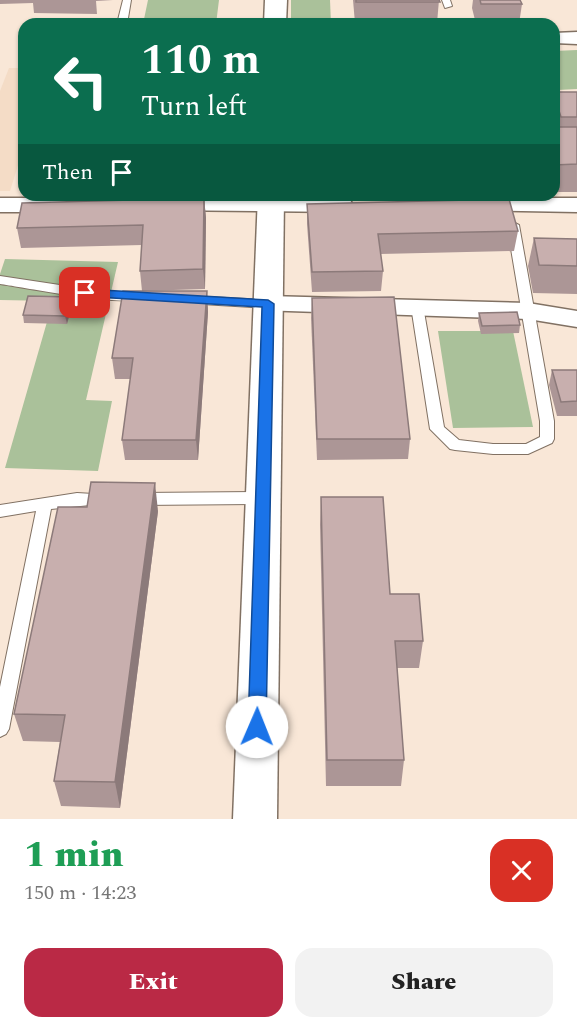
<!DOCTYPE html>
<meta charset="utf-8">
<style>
:root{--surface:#fff;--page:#f2f2f2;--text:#222;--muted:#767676;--accent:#ba2945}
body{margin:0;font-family:Spectral,serif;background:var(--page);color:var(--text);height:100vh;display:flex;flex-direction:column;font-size:22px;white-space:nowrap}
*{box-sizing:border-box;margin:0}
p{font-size:20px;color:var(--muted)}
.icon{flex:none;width:33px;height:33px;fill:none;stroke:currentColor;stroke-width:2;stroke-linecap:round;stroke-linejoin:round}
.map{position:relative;height:819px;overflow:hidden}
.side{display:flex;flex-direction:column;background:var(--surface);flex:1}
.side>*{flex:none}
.top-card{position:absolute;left:18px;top:18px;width:542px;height:183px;border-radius:18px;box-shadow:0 2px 4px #0004;background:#0b6e4f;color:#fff;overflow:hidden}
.pin{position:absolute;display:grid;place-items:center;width:51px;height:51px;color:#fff;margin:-26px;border-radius:12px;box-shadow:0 3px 9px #0006}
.me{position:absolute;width:66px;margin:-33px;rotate:1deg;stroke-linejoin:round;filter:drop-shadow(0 0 4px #0008)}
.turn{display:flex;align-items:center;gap:21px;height:126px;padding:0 24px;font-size:27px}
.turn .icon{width:78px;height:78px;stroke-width:2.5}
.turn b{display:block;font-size:42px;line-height:51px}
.then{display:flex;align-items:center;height:57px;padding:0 24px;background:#0003;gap:12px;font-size:22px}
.round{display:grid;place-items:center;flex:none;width:63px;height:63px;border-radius:18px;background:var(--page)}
.head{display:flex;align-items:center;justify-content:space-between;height:102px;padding:0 24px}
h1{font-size:36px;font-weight:800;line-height:45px;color:#1e9e55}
.cta{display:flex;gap:12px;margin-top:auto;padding:12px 24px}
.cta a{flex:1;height:69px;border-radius:18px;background:var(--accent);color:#fff;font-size:24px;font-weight:800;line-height:69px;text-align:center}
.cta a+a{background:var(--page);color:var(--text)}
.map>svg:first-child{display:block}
.built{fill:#f4dcc6}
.green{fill:#aac19a}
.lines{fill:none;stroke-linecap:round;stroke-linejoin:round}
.service-casing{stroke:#817163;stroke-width:2}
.minor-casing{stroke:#817163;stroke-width:3}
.tertiary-casing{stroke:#817163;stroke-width:3}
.service{fill:#fff;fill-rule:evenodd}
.minor{fill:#fff;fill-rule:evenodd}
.tertiary{fill:#fff;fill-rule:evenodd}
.wall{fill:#ac9696}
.shaded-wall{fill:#8c7a7a}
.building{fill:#c8afae;stroke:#8c7a7a;stroke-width:1.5}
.route{fill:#1a73e8;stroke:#114b97;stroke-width:1.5}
</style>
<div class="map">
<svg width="577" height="819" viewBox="0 0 577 819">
<rect width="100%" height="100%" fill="#f9e7d7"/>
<!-- built -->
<path class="built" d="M9 68H24V146L10 191H0V91Z"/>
<!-- green -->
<g class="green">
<path d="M148 0H219L216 24H143Z"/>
<path d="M291 0H330L331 24H291Z"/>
<path d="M577 50V89L558 90 554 80V51Z"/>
<path d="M5 259 118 262 86 400 112 401 98 471 5 468 53 301 0 300V274Z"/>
<path d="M438 331H513L533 427 453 428Z"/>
</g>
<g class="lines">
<defs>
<g id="service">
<path d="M123 0H131L127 24H117Z"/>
<path d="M442 0H450L452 6 445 8Z"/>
<path d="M513 222 519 225 554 421V439L552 443 528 454H493L455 450 450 449 430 429 411 306 413 303H421L423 306 444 427 459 440 493 444H526L540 437V421L507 225Z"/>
<path d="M0 276 106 292 140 293 146 297C134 309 22 287 0 284Z"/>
<path d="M189 296 268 300 274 304 268 308 185 303 183 300 185 297Z"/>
<path d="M263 492 268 494 270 498 268 502 263 504 139 505 134 503 132 499 134 495 139 493Z"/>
<path d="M77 493 110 495 112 499 110 503 51 509 9 729 6 734 0 737V687L36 511 0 517V505Z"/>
</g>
<g id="minor">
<path d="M577 32V44L554 43V33Z"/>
<path d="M0 198H57L65 200 68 205 65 210 57 212H0Z"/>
<path d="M167 198H342L350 200 353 205 350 210 342 212 159 210 156 205 159 200Z"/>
<path d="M473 198H577V212L465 210 462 205 465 200Z"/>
<path d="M268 296 528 303 577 311V327L528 319 259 310 256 304 259 298Z"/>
</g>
<g id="tertiary">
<path d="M265 0H287L286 24H264Z"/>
<path d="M258 195H284L277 819H233Z"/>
</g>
</defs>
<!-- service casing -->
<use href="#service" class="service-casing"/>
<!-- minor casing -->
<use href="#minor" class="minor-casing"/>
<!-- tertiary casing -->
<use href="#tertiary" class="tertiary-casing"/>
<!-- service -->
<use href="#service" class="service"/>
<!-- minor -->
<use href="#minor" class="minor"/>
<!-- tertiary -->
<use href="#tertiary" class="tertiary"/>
</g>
<!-- wall -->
<g class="wall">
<path d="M0 0H113L96 1 97 14 34 13 33 3 0 4Z"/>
<path d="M353 0H439L437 23H355Z"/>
<path d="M473 0H520L522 4 519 24H476L472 8Z"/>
<path d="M554 92H577V192H554V127H557L554 117Z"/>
<path d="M204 198 206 218 205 289 142 291 140 271 142 245 21 248 17 228Z"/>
<path d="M307 204 518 231 514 251 380 254 383 271 381 291 312 292 307 224Z"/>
<path d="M534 238 577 239V294L533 293 528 266Z"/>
<path d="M207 291 208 312 198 460H125L122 440 131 379H115L112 358Z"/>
<path d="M71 297 72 305 67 324 24 323 23 315Z"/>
<path d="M312 298 410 439 408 459 317 460 311 318Z"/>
<path d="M479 313 520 325 519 333 481 334 478 321Z"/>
<path d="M552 370H577V416H557L549 385Z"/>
<path d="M321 497 423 641 419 668H397L404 760 401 786H326L320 525Z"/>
<path d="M158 511 120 808 61 806 54 781 60 742 23 741 14 714Z"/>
</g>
<!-- shaded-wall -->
<g class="shaded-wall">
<path d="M204 198 206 218 205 289 203 269Z"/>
<path d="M207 291 208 312 198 460 196 440Z"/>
<path d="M71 297 72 305 67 324 65 316Z"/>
<path d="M155 483 158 511 120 808 115 782Z"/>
</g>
<!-- building -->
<g class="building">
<path d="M356 0H439L440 2H356Z"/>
<path d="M480 0H520L522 4H481Z"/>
<path d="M554 92H577V117H561L554 95Z"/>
<path d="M554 127H577V164L554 165Z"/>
<path d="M204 198 203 269 140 271 143 225 17 228 22 203Z"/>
<path d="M509 199 518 231 378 234 383 271 312 272 307 204Z"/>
<path d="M534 238 577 239V266L539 265Z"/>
<path d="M123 291H207L196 440H122L133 358H112Z"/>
<path d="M28 296 71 297 65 316 23 315Z"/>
<path d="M394 297 410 439H317L312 298Z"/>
<path d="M517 312 520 325 482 326 479 313Z"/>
<path d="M552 370H577V401L561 402Z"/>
<path d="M91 482 155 483 115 782 54 781 65 715 14 714 58 507H87Z"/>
<path d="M321 497H383L390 594H419L423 641H395L404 760H327Z"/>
</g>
<!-- route -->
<path class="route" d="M85 289 268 300 274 304 266 727 263 733 257 735 251 733 248 727 262 307 80 296 79 293Z"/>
</svg>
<div class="pin" style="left:85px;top:293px;background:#d93025"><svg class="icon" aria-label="arrive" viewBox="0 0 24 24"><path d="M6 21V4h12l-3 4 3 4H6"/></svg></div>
<svg class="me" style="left:257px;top:727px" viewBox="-20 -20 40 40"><circle r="19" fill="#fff"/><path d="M0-13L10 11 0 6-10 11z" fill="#1a73e8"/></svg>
<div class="top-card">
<div class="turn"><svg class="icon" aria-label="left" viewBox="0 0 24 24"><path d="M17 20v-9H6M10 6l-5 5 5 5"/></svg><div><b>110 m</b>Turn left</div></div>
<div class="then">Then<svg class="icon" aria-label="arrive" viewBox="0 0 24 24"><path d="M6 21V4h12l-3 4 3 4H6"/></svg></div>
</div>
</div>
<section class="side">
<div class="head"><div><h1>1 min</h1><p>150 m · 14:23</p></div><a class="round" style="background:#d93025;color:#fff"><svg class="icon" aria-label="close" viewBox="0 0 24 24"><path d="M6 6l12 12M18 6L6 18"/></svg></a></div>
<div class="cta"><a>Exit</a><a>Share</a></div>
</section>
